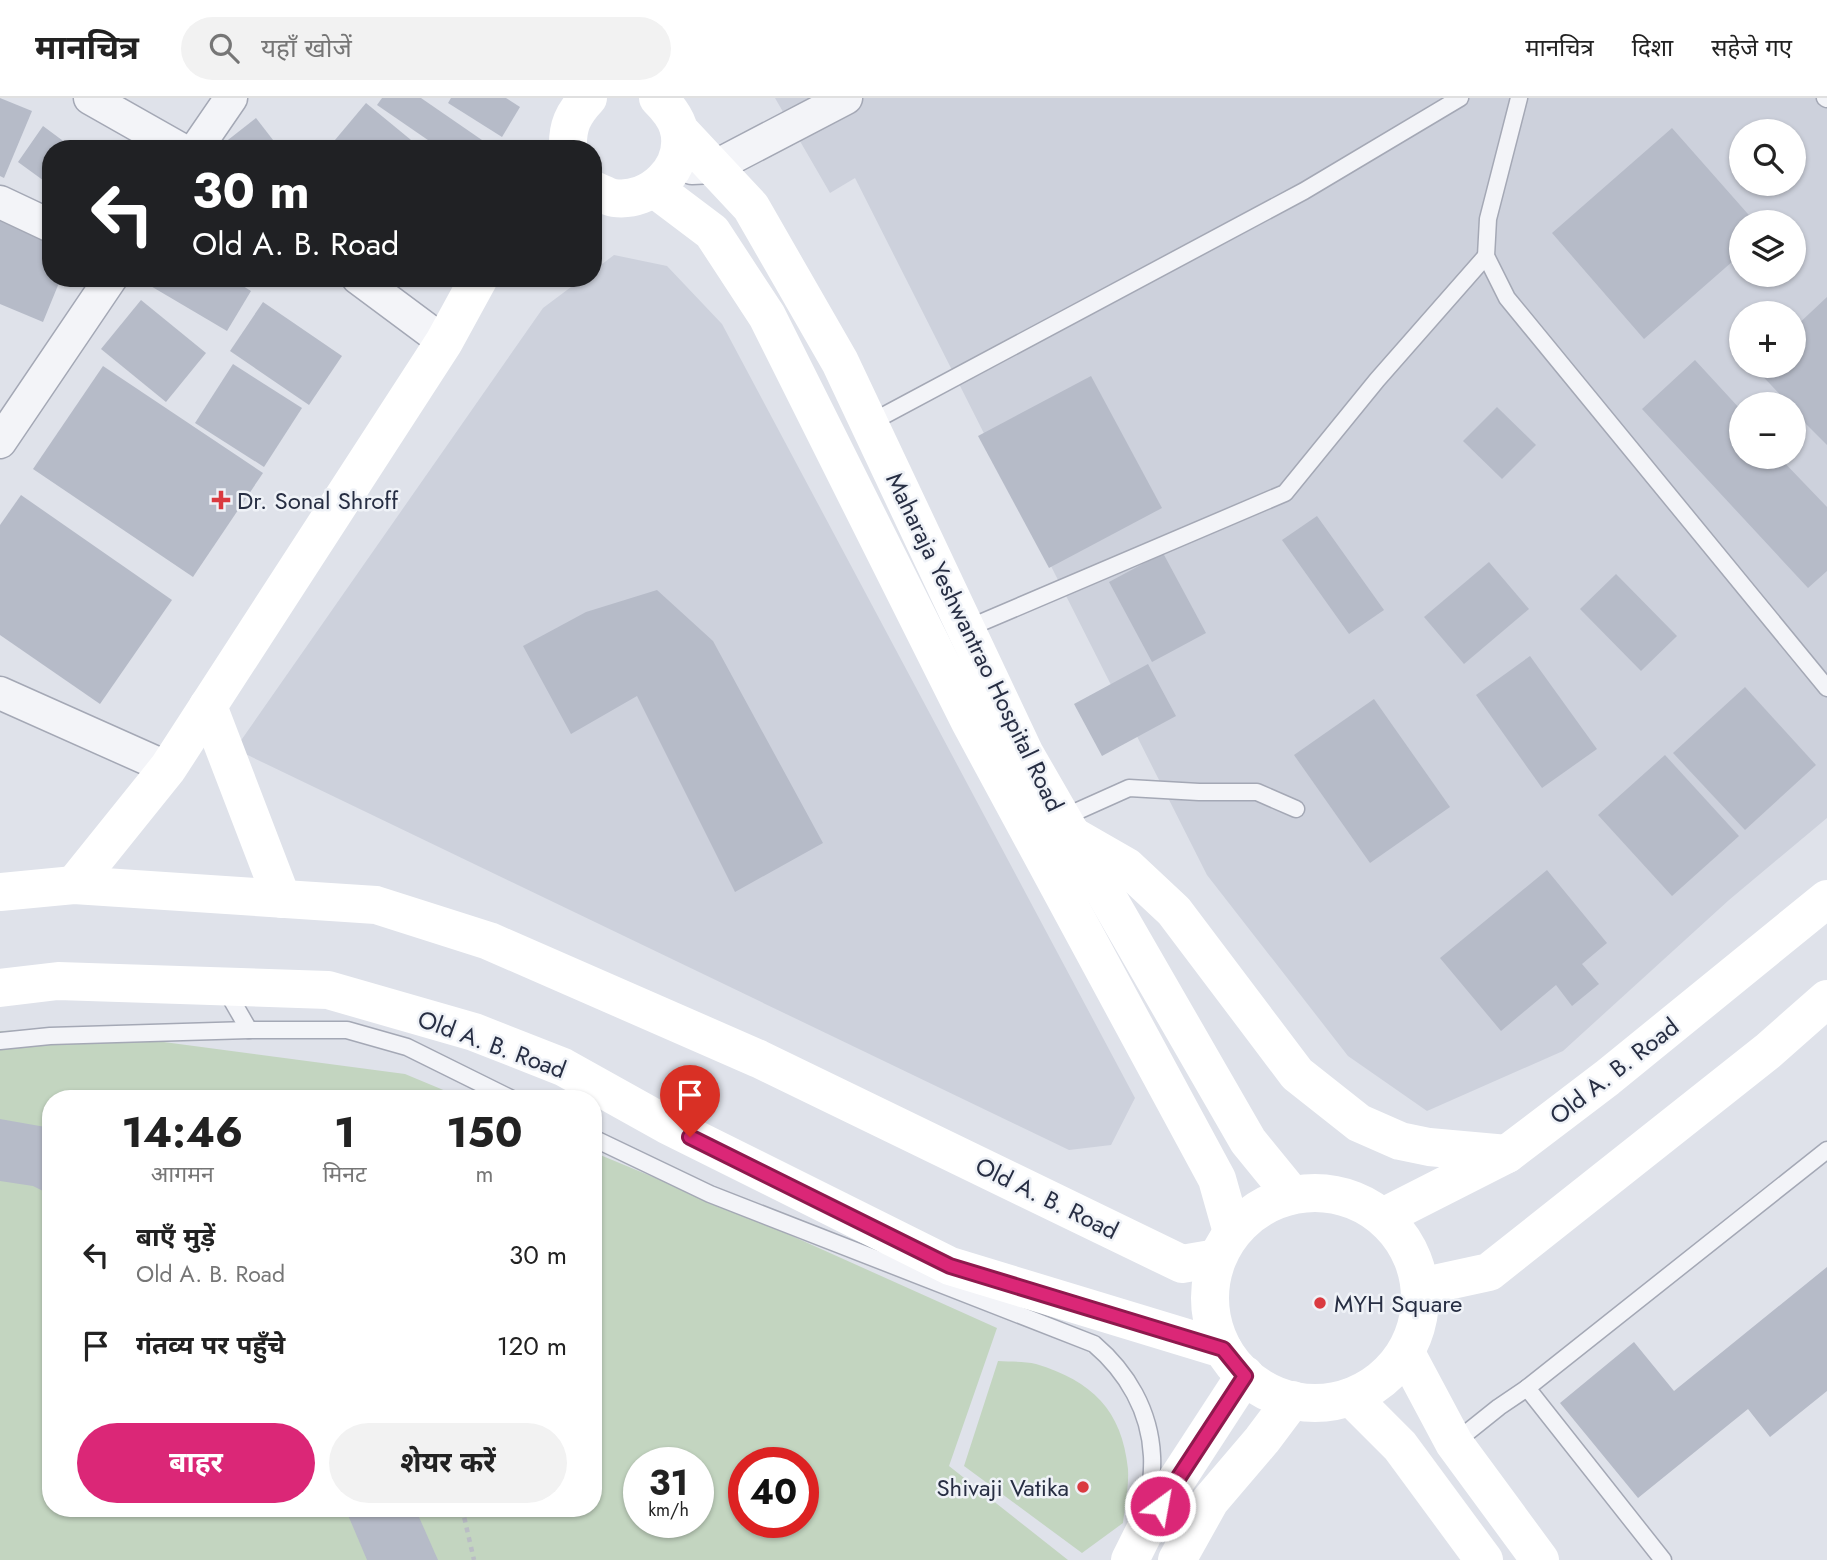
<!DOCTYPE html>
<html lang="hi">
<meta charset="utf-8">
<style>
:root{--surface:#fff;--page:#f2f2f2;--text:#222;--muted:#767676;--line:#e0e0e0;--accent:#db2777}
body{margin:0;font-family:Jost,"Noto Sans Devanagari",sans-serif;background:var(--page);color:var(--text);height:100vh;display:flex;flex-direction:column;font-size:26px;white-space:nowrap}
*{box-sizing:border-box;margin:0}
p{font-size:23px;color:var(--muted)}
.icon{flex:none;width:38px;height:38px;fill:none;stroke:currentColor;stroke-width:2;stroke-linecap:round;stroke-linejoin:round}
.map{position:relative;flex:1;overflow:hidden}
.drawer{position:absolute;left:42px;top:992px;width:560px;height:427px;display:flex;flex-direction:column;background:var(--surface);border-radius:28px;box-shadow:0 2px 5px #0004}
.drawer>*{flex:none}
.banner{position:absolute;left:42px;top:42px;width:560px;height:147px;border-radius:28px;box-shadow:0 2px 5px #0004;background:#202124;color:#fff;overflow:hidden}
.tools{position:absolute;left:1729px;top:21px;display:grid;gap:14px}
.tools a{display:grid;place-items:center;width:77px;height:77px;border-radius:50%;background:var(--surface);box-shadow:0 2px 5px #0004;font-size:35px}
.speed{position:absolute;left:623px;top:1349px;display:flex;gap:14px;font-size:35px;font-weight:700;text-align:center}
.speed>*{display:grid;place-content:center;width:91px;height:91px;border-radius:50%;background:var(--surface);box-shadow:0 2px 5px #0004;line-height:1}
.speed small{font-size:18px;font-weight:400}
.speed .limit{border:10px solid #d22;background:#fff;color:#111}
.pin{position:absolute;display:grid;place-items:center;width:60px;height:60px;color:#fff;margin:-72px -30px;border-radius:50% 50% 50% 0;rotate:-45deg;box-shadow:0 0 7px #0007}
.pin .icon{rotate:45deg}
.me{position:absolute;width:77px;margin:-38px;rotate:32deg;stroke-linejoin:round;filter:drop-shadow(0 0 5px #0008)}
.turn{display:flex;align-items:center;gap:24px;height:147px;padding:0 35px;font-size:32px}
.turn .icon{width:91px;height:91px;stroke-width:2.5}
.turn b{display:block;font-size:49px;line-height:60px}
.eta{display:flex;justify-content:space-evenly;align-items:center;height:119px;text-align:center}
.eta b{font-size:42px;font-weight:700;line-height:49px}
.button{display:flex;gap:14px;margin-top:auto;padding:14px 35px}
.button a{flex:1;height:80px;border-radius:42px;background:var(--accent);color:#fff;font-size:28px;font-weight:700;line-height:80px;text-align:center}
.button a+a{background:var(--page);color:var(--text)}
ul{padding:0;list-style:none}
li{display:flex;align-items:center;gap:21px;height:91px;padding:0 35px}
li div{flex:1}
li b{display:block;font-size:26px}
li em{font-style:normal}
header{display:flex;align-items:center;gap:42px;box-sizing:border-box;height:98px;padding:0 35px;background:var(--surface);border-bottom:2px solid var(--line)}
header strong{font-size:33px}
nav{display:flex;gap:38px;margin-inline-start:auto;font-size:24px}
.search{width:490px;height:63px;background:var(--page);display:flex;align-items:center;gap:18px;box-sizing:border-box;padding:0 24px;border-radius:38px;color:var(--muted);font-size:26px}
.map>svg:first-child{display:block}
.built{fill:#cdd1dc;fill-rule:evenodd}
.green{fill:#c3d5c0;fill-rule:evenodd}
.building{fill:#b6bbc8}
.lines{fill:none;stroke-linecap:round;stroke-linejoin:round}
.lane-casing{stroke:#a4a8b5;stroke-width:19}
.street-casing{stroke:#a4a8b5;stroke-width:35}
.path{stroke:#babdc5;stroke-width:4.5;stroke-dasharray:5 5;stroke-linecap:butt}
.lane{stroke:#f3f4f8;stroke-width:16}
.street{stroke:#f3f4f8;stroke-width:32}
.secondary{stroke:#fff;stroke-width:38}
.route-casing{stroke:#8e194d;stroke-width:18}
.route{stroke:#db2777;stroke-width:12}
.poi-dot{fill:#da3a40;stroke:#eff2f7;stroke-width:2.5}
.labels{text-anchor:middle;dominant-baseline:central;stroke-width:5;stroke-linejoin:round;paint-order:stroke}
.poi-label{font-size:24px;fill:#272e43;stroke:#eff2f7;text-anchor:start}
.street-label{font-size:24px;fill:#272e43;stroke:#eff2f7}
</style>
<header>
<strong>मानचित्र</strong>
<div class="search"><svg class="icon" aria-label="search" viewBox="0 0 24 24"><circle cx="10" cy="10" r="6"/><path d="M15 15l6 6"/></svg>यहाँ खोजें</div>
<nav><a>मानचित्र</a><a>दिशा</a><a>सहेजे गए</a></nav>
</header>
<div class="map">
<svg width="1827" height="1462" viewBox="0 0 1827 1462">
<rect width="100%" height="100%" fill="#dfe2ea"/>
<!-- built -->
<g class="built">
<path d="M775 0H1827V720L1729 802 1563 953 1427 1013 1348 958 1207 777 855 80 830 95ZM1741 33H1794V86H1741ZM1741 124H1794V177H1741ZM1741 215H1794V268H1741ZM1741 306H1794V359H1741Z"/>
<path d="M614 157 667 168 722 226 1135 1000 1111 1047 1069 1052 235 651 543 210 583 180H593V173Z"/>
</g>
<!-- green -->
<g class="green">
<path d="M66 931 405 976 465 1001H51V1410H593V1054L752 1120 997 1230 949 1368 1068 1462H0V933ZM639 1365H698V1424H639ZM744 1365H803V1424H744Z"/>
<path d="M998 1263C1010 1264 1025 1263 1036 1266 1092 1283 1122 1312 1128 1371 1129 1388 1125 1408 1123 1425L1082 1455 964 1368Z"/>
</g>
<!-- building -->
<g class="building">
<path d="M0 0 32 13 4 80 0 78Z"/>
<path d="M382 0H421L495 51H441L377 7Z"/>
<path d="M451 0H506L520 9 502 39 448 5Z"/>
<path d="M366 5 422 51H346L335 42Z"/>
<path d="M256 20 280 51H220L219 49Z"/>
<path d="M43 28 74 51H51V88L18 64Z"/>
<path d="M1672 30 1755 124H1741V156L1644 241 1552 135Z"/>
<path d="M0 117 51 139V180H61L43 224 0 206Z"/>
<path d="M153 180H230L251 193 227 233 149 187Z"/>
<path d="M1827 199V347L1802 322 1794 330V306H1789L1753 268H1794V230Z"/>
<path d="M141 202 206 255 166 304 101 251Z"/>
<path d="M263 204 342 258 309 307 230 253Z"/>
<path d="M1695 262 1741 312V359H1779L1827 409V473L1808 490 1642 311Z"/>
<path d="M233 266 302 310 264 369 195 325Z"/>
<path d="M103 268 263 375 193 479 33 371Z"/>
<path d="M1091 278 1162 410 1049 470 978 338Z"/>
<path d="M1497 309 1536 347 1502 381 1463 343Z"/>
<path d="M21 397 172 502 100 606 0 537V427Z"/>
<path d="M1317 418 1384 512 1349 536 1282 442Z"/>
<path d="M1163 455 1206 535 1152 564 1109 484Z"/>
<path d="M1489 464 1529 511 1464 566 1424 519Z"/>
<path d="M1616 476 1677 538 1641 573 1580 511Z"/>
<path d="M657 492 713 543 823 745 735 794 637 598 571 636 523 548 586 514Z"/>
<path d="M1530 558 1597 651 1542 690 1476 597Z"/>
<path d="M1148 566 1176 618 1102 658 1074 606Z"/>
<path d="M1745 589 1816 667 1745 732 1673 655Z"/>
<path d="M1374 601 1450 709 1370 765 1294 657Z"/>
<path d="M1665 657 1739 738 1672 798 1598 717Z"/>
<path d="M1547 772 1607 845 1582 866 1599 886 1572 908 1556 887 1501 933 1440 860Z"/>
<path d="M0 1021 51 1030V1097L33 1088 0 1083Z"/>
<path d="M1827 1169V1293L1770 1339 1748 1311 1638 1400 1560 1305 1634 1244 1674 1293Z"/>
<path d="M345 1410H415L438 1462H367Z"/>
</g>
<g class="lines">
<defs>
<g id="lane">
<path d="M1519 0 1488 121 1486 158 1507 200 1827 590"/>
<path d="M1825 0 1827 1"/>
<path d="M868 326 1304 93 1460 0"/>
<path d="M966 531 1285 395 1377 282 1486 158"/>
<path d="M1062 720 1129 690 1199 694H1257L1296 711"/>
<path d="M226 892 249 932"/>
<path d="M0 943 50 938 249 932H347L407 949 512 1001"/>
<path d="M593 1040 710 1096 1094 1246C1127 1274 1150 1313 1152 1358 1153 1374 1150 1390 1150 1406"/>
<path d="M1454 1345 1499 1309 1527 1290"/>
<path d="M1663 1462 1527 1290 1827 1052"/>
</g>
<g id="street">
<path d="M90 0 180 51"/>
<path d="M196 51 231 0"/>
<path d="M692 70 714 69 846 0"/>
<path d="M0 104 51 128"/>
<path d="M358 180 444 244"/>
<path d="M0 344 111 180"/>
<path d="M0 595 168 670"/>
</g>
</defs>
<!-- lane casing -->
<use href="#lane" class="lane-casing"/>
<!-- street casing -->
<use href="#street" class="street-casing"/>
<!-- path -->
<path class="path" d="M462 1410 474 1462"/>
<!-- lane -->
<use href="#lane" class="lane"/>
<!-- street -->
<use href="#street" class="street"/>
<!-- secondary -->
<g class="secondary">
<path d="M679 32 751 109 840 264 1025 656 1248 1043 1292 1097"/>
<path d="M568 51C567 28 573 16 588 0"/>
<path d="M655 91 712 134 767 218 970 624 1217 1081 1232 1134"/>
<path d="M593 92C600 94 607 99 614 100 651 105 687 70 679 32 676 19 667 9 658 0"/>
<path d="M208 608 282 801"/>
<path d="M1073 738 1127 769 1174 813 1297 976 1359 1025 1400 1043 1429 1049 1507 1056"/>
<path d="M74 787 168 670 444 244 479 180"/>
<path d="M0 794 74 787 376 807 489 843 759 961 1182 1166 1217 1160"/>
<path d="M0 890 58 883 328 892 474 934 563 969 667 1027 950 1168 1223 1251"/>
<circle cx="1315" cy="1200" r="105"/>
<path d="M1383 1119 1507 1056 1607 980 1827 801"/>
<path d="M1420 1189 1489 1174 1768 953 1827 901"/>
<path d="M1406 1255 1454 1345 1540 1462"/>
<path d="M1351 1299 1400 1348 1484 1462"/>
<path d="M1130 1462 1148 1426 1245 1277"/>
<path d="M1177 1462 1210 1403 1262 1342 1292 1302"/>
</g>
</g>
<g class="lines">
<defs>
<path id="route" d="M690 1039 950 1168 1223 1251 1245 1278 1160 1408"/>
</defs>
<!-- route casing -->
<use href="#route" class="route-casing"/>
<!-- route -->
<use href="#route" class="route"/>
</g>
<!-- markers -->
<g class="poi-dot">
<path d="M217.5 391.5h7v7h7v7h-7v7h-7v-7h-7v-7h7z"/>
<circle cx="1320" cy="1205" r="7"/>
<circle cx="1083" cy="1389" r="7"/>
</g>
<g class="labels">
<!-- poi labels -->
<g class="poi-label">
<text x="237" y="402">Dr. Sonal Shroff</text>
<text x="1334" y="1205">MYH Square</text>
<text x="1069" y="1389" text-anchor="end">Shivaji Vatika</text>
</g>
<!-- street labels -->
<g class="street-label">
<text transform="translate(975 544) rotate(64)">Maharaja Yeshwantrao Hospital Road</text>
<text transform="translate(492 946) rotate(20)">Old A. B. Road</text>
<text transform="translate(1614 973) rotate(-38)">Old A. B. Road</text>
<text transform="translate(1047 1100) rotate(26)">Old A. B. Road</text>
</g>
</g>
</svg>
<div class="tools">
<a><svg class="icon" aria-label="search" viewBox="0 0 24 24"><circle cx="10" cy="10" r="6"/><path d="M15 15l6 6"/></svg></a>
<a><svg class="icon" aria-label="layers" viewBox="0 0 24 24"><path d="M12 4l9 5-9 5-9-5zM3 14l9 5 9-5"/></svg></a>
<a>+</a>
<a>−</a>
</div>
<div class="speed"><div>31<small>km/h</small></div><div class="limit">40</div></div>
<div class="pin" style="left:690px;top:1039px;background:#d93025"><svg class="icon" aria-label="arrive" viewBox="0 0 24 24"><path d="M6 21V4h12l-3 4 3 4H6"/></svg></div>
<svg class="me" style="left:1160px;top:1408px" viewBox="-20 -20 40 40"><circle r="17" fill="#db2777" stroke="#fff" stroke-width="3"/><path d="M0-11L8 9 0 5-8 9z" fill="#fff"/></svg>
<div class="banner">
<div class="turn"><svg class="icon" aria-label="left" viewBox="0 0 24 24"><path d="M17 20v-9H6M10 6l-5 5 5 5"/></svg><div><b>30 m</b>Old A. B. Road</div></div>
</div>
<section class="drawer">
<div class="eta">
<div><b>14:46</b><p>आगमन</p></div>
<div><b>1</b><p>मिनट</p></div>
<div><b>150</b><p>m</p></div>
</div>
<ul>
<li><svg class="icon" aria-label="left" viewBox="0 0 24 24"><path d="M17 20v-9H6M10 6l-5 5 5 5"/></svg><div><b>बाएँ मुड़ें</b><p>Old A. B. Road</p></div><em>30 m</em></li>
<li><svg class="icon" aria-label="arrive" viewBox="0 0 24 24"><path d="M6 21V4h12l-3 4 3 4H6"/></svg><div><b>गंतव्य पर पहुँचे</b></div><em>120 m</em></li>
</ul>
<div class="button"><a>बाहर</a><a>शेयर करें</a></div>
</section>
</div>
